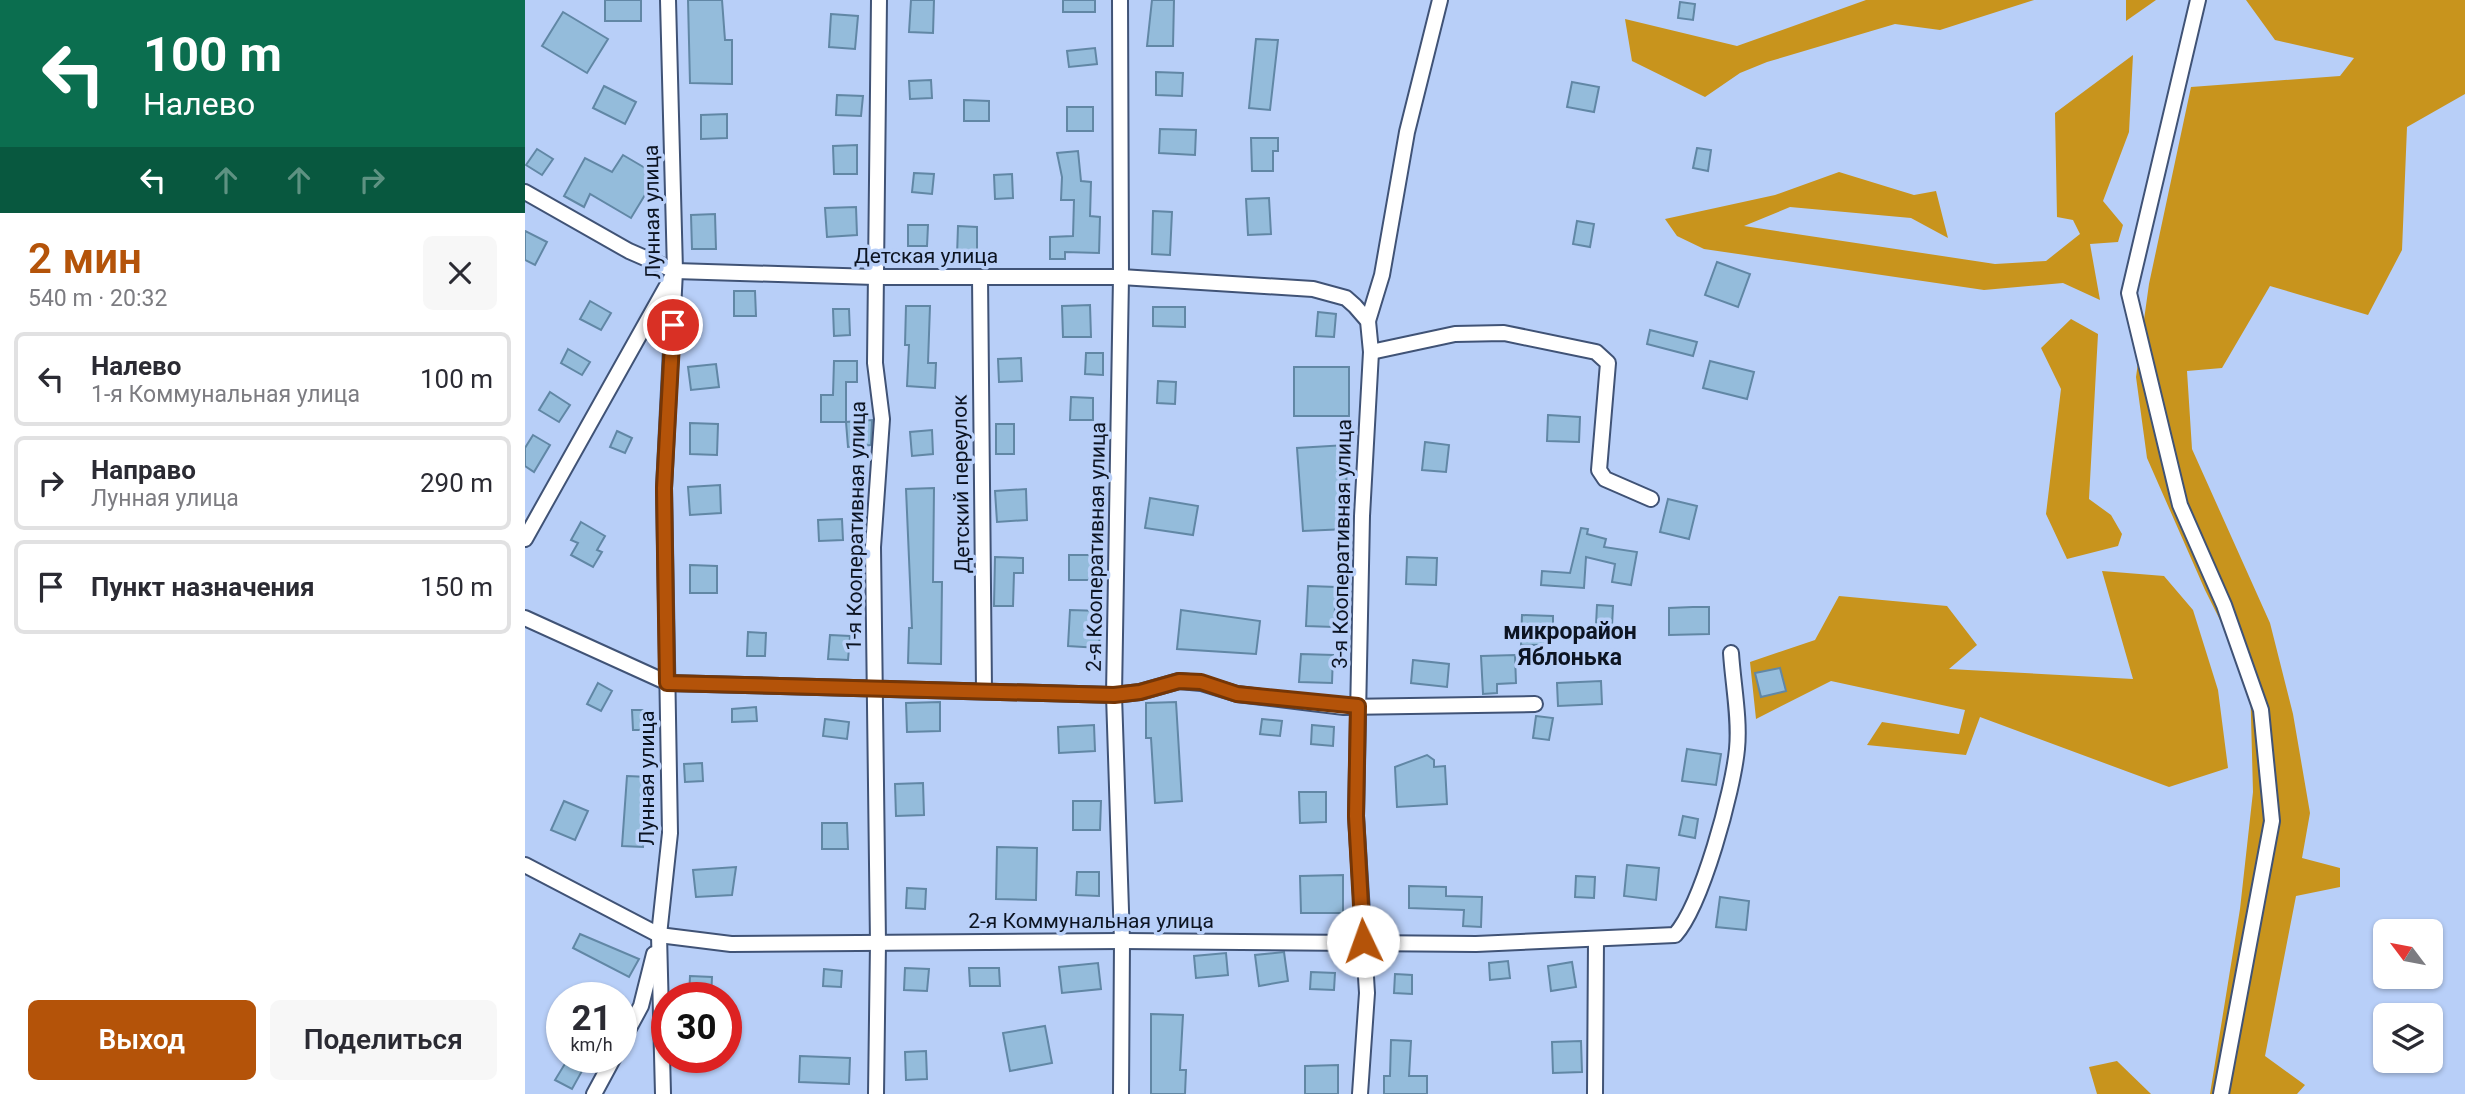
<!DOCTYPE html>
<html lang="ru">
<meta charset="utf-8">
<style>
:root{--surface:#fff;--page:#f7f7f7;--text:#2b2b33;--muted:#7c7c81;--line:#e1e1e2;--accent:#b45309}
body{margin:0;font-family:Roboto,sans-serif;background:var(--page);color:var(--text);height:100vh;display:flex;flex-direction:column;font-size:26px;white-space:nowrap}
*{box-sizing:border-box;margin:0}
p{font-size:23px;color:var(--muted)}
.icon{flex:none;width:38px;height:38px;fill:none;stroke:currentColor;stroke-width:2;stroke-linecap:round;stroke-linejoin:round}
.map{position:relative;flex:1;overflow:hidden}
.sheet{display:flex;flex-direction:column;background:var(--surface);width:525px}
.sheet>*{flex:none}
.guide{background:#0b6e4f;color:#fff;overflow:hidden}
.needle{width:46px;rotate:302deg}
.tools{position:absolute;left:1848px;top:919px;display:grid;gap:14px}
.tools a{display:grid;place-items:center;width:70px;height:70px;border-radius:10px;background:var(--surface);box-shadow:0 2px 5px #0004;font-size:35px}
.speed{position:absolute;left:21px;top:982px;display:flex;gap:14px;font-size:35px;font-weight:700;text-align:center}
.speed>*{display:grid;place-content:center;width:91px;height:91px;border-radius:50%;background:var(--surface);box-shadow:0 2px 5px #0004;line-height:1}
.speed small{font-size:18px;font-weight:400}
.speed .limit{border:10px solid #d22;background:#fff;color:#111}
.pin{position:absolute;display:grid;place-items:center;width:60px;height:60px;color:#fff;margin:-30px;border:4px solid #fff;border-radius:50%;box-shadow:0 2px 7px #0007}
.me{position:absolute;width:77px;margin:-38px;rotate:357deg;stroke-linejoin:round;filter:drop-shadow(0 0 5px #0008)}
.turn{display:flex;align-items:center;gap:24px;height:147px;padding:0 28px;font-size:32px}
.turn .icon{width:91px;height:91px;stroke-width:2.5}
.turn b{display:block;font-size:49px;line-height:60px}
.lanes{display:flex;align-items:center;height:66px;padding:0 28px;background:#0003;justify-content:center;gap:35px;direction:ltr}
.lanes .off{opacity:.35}
.round{display:grid;place-items:center;flex:none;width:74px;height:74px;border-radius:10px;background:var(--page)}
.overview{display:flex;align-items:center;justify-content:space-between;height:119px;padding:0 28px}
h1{font-size:42px;font-weight:600;line-height:52px;color:var(--accent)}
.button{display:flex;gap:14px;margin-top:auto;padding:14px 28px}
.button a{flex:1;height:80px;border-radius:10px;background:var(--accent);color:#fff;font-size:28px;font-weight:600;line-height:80px;text-align:center}
.button a+a{background:var(--page);color:var(--text)}
ul{padding:0;list-style:none}
li{display:flex;align-items:center;gap:21px;height:94px;margin:0 14px 10px;padding:0 14px;border:4px solid var(--line);border-radius:10px}
li div{flex:1}
li b{display:block;font-size:26px}
li em{font-style:normal}
main{display:flex;flex:1;min-height:0}
.map>svg:first-child{display:block}
.green{fill:#c8941d}
.building{fill:#94bcdb;stroke:#6187a5;stroke-width:2}
.lines{fill:none;stroke-linecap:round;stroke-linejoin:round}
.street-casing{stroke:#405376;stroke-width:18}
.street{stroke:#fff;stroke-width:14}
.route-casing{stroke:#753606;stroke-width:18}
.route{stroke:#b45309;stroke-width:12}
.labels{text-anchor:middle;dominant-baseline:central;stroke-width:7;stroke-linejoin:round;paint-order:stroke}
.street-label{font-size:21px;fill:#0c1422;stroke:#b8cff8}
.neighbourhood-label{font-size:23px;font-weight:bold;fill:#0c1422;stroke:#b8cff8}
</style>
<main>
<section class="sheet">
<div class="guide">
<div class="turn"><svg class="icon" aria-label="left" viewBox="0 0 24 24"><path d="M17 20v-9H6M10 6l-5 5 5 5"/></svg><div><b>100 m</b>Налево</div></div>
<div class="lanes"><svg class="icon" aria-label="left" viewBox="0 0 24 24"><path d="M17 20v-9H6M10 6l-5 5 5 5"/></svg><svg class="icon off" aria-label="ahead" viewBox="0 0 24 24"><path d="M12 20V5M6 11l6-6 6 6"/></svg><svg class="icon off" aria-label="ahead" viewBox="0 0 24 24"><path d="M12 20V5M6 11l6-6 6 6"/></svg><svg class="icon off" aria-label="right" viewBox="0 0 24 24"><path d="M7 20v-9h11M14 6l5 5-5 5"/></svg></div>
</div>
<div class="overview"><div><h1>2 мин</h1><p>540 m · 20:32</p></div><a class="round"><svg class="icon" aria-label="close" viewBox="0 0 24 24"><path d="M6 6l12 12M18 6L6 18"/></svg></a></div>
<ul>
<li><svg class="icon" aria-label="left" viewBox="0 0 24 24"><path d="M17 20v-9H6M10 6l-5 5 5 5"/></svg><div><b>Налево</b><p>1-я Коммунальная улица</p></div><em>100 m</em></li>
<li><svg class="icon" aria-label="right" viewBox="0 0 24 24"><path d="M7 20v-9h11M14 6l5 5-5 5"/></svg><div><b>Направо</b><p>Лунная улица</p></div><em>290 m</em></li>
<li><svg class="icon" aria-label="arrive" viewBox="0 0 24 24"><path d="M6 21V4h12l-3 4 3 4H6"/></svg><div><b>Пункт назначения</b></div><em>150 m</em></li>
</ul>
<div class="button"><a>Выход</a><a>Поделиться</a></div>
</section>
<div class="map">
<svg width="1940" height="1094" viewBox="0 0 1940 1094">
<rect width="100%" height="100%" fill="#b8cff8"/>
<!-- green -->
<g class="green">
<path d="M1341 0H1509L1415 30 1370 24 1242 62 1215 73 1180 97 1107 61 1100 19 1212 46Z"/>
<path d="M1601 0H1631L1601 21Z"/>
<path d="M1721 0H1940V94L1882 127 1877 250 1843 315 1745 286 1697 368 1662 371 1667 449 1745 623 1768 714 1785 813 1777 858 1815 868V887L1771 896 1740 1056 1780 1085 1772 1094H1685L1715 909 1728 792 1725 680 1680 590 1622 458 1611 377 1624 284 1666 87 1815 76 1829 58 1750 40Z"/>
<path d="M1608 55 1604 132 1578 201 1598 225 1593 242 1565 244 1575 300 1538 283 1459 290 1179 249 1152 236 1140 219 1250 195 1314 172 1389 195 1411 191 1423 238 1386 218 1265 207 1219 226 1470 264 1521 261 1555 234 1548 220 1532 217 1530 113Z"/>
<path d="M1546 319 1573 334 1564 499 1586 515 1597 534 1593 546 1542 559 1521 514 1536 389 1516 348Z"/>
<path d="M1577 571 1639 576 1668 610 1693 690 1703 768 1644 787 1455 717 1441 755 1342 745 1357 722 1434 734 1440 710 1306 681 1231 719 1225 662 1290 640 1314 596 1422 606 1452 645 1424 669 1608 679Z"/>
<path d="M1592 1061 1626 1094H1572L1564 1067Z"/>
</g>
<!-- building -->
<g class="building">
<rect x="80" y="0" width="36" height="21"/>
<path d="M163 0H197L200 40H207V84L165 83Z"/>
<path d="M386 0H409L408 33 384 32Z"/>
<rect x="538" y="0" width="32" height="12"/>
<path d="M627 0H649L648 46H622Z"/>
<path d="M1155 2 1170 4 1168 20 1153 18Z"/>
<path d="M38 12 83 39 62 73 17 46Z"/>
<path d="M306 14 333 16 330 49 304 47Z"/>
<path d="M731 39 753 40 745 110 724 108Z"/>
<path d="M570 48 572 64 544 67 542 51Z"/>
<path d="M631 72 658 73 657 96 631 95Z"/>
<path d="M406 80 407 98 385 99 384 81Z"/>
<path d="M1047 82 1074 87 1069 112 1042 107Z"/>
<path d="M79 86 111 102 100 124 68 108Z"/>
<path d="M312 95 338 96 336 116 311 115Z"/>
<path d="M439 100 464 101V121H439Z"/>
<rect x="542" y="107" width="26" height="24"/>
<path d="M202 114V138L176 139V115Z"/>
<path d="M635 129 671 130 670 155 634 153Z"/>
<path d="M726 138H753V151H748V171H727Z"/>
<path d="M332 145V174H309L308 146Z"/>
<path d="M1172 148 1186 150 1183 171 1168 168Z"/>
<path d="M12 149 28 159 17 175 1 165Z"/>
<path d="M553 151 556 181 566 182 565 216 575 217 574 253 540 252V259H525V237L548 236 549 200H536L537 177 532 153Z"/>
<path d="M98 155 132 175 106 218 65 194 59 207 39 196 60 158 87 172Z"/>
<path d="M389 173 409 174 407 194 387 192Z"/>
<path d="M487 174 488 198 470 199 469 175Z"/>
<path d="M744 198 746 234 723 235 721 199Z"/>
<path d="M331 207 332 235 302 237 300 208Z"/>
<path d="M628 211 647 212 645 255 627 254Z"/>
<path d="M190 214 191 249H167L166 215Z"/>
<path d="M1052 221 1069 224 1065 247 1048 244Z"/>
<path d="M383 225H403L402 246H383Z"/>
<path d="M433 226 452 227V256H432Z"/>
<path d="M0 231 22 242 10 265 0 260Z"/>
<path d="M1192 262 1225 274 1213 307 1180 295Z"/>
<path d="M209 291H230L231 316H209Z"/>
<path d="M65 301 86 313 76 330 55 319Z"/>
<path d="M565 305 566 337H538L537 306Z"/>
<path d="M381 306H405L403 363H411L410 388 382 386 384 345H380Z"/>
<path d="M628 307H660V327L628 326Z"/>
<path d="M308 309H324L325 335 309 336Z"/>
<path d="M793 312 811 314 809 337 791 336Z"/>
<path d="M1125 330 1172 342 1168 356 1122 344Z"/>
<path d="M43 349 65 362 57 375 36 363Z"/>
<path d="M561 353H578V375L560 374Z"/>
<path d="M496 358 497 381 474 382 473 359Z"/>
<path d="M309 361H332V382H321V422H296V395H308Z"/>
<path d="M1185 361 1229 372 1222 399 1178 388Z"/>
<path d="M191 364 194 387 166 390 163 367Z"/>
<rect x="769" y="367" width="55" height="49"/>
<path d="M633 381 651 382 650 404 632 403Z"/>
<path d="M25 392 45 405 34 422 14 410Z"/>
<path d="M546 397 568 398V420H545Z"/>
<path d="M1023 415 1055 417 1054 442 1022 441Z"/>
<path d="M347 420 346 445 323 447 321 422Z"/>
<path d="M165 423 193 424 192 455 165 454Z"/>
<rect x="471" y="424" width="18" height="30"/>
<path d="M407 430 408 454 387 456 385 432Z"/>
<path d="M92 431 107 438 100 453 85 447Z"/>
<path d="M8 435 25 445 9 472 0 466V448Z"/>
<path d="M900 442 924 445 921 472 897 470Z"/>
<path d="M821 445 822 529 778 531 772 448Z"/>
<path d="M195 485 196 513 165 515 163 487Z"/>
<path d="M409 488 408 582H417L416 664 383 663 384 628H387L381 489Z"/>
<path d="M501 489 502 520 472 522 470 491Z"/>
<path d="M625 498 673 506 668 535 620 528Z"/>
<path d="M1143 499 1172 506 1164 539 1135 532Z"/>
<path d="M317 519 318 540 294 541 293 520Z"/>
<path d="M56 522 80 536 72 550 77 552 68 567 46 555 53 543 46 540Z"/>
<path d="M1056 528 1063 529 1062 534 1081 539 1079 547 1112 552 1106 585 1087 582 1090 564 1061 557 1059 588 1016 585 1017 571 1045 573Z"/>
<path d="M544 555H570L569 580H544Z"/>
<path d="M470 557 498 558V573H489L488 606H469Z"/>
<path d="M882 557 912 558 911 585 881 584Z"/>
<path d="M165 565 192 566V593H165Z"/>
<path d="M783 586 811 587 809 627 781 626Z"/>
<path d="M1072 605 1088 606 1087 626 1071 625Z"/>
<path d="M1168 607H1184V634L1144 635V608Z"/>
<path d="M545 610 576 611 574 648 543 646Z"/>
<path d="M656 610 735 621 731 654 652 649Z"/>
<path d="M997 615 1028 616V645H996Z"/>
<path d="M223 632 241 633 240 656H222Z"/>
<path d="M305 635 325 636 323 660 303 659Z"/>
<path d="M776 654 808 655 807 683 774 682Z"/>
<path d="M990 655 991 683 972 684V693L958 694 956 656Z"/>
<path d="M888 660 924 664 922 687 886 683Z"/>
<path d="M1255 668 1261 691 1236 697 1230 673Z"/>
<path d="M1076 681 1077 704 1033 706 1032 683Z"/>
<path d="M73 683 87 691 76 711 62 704Z"/>
<path d="M415 702V731L382 732 381 703Z"/>
<path d="M651 702 657 801 630 803 626 738H621V703Z"/>
<path d="M231 707 232 721 207 722V709Z"/>
<path d="M107 710H123L124 730H108Z"/>
<path d="M1011 716 1028 718 1024 740 1008 738Z"/>
<path d="M300 719 324 722 322 739 298 736Z"/>
<path d="M737 719 757 721 755 736 735 734Z"/>
<path d="M569 725 570 751 534 753 533 727Z"/>
<path d="M787 725 809 727 808 746 786 744Z"/>
<path d="M1162 749 1196 754 1191 785 1157 781Z"/>
<path d="M902 755 909 760V767L920 766 922 804 872 807 870 767Z"/>
<path d="M177 763 178 781 160 782 159 764Z"/>
<path d="M102 776 124 777 118 847 97 846Z"/>
<path d="M398 783 399 815 371 816 370 784Z"/>
<path d="M774 792H801V822L775 823Z"/>
<path d="M39 801 63 811 50 840 26 830Z"/>
<path d="M548 801H576L575 830H548Z"/>
<path d="M1158 816 1173 819 1170 838 1154 835Z"/>
<path d="M297 823H322L323 849H297Z"/>
<path d="M472 847 512 848 511 900 471 899Z"/>
<path d="M1102 865 1134 868 1131 900 1099 896Z"/>
<path d="M211 867 207 895 171 897 168 870Z"/>
<path d="M552 872H574V896L551 895Z"/>
<path d="M818 875V913H776L775 876Z"/>
<path d="M1051 876 1070 877 1069 898 1050 897Z"/>
<path d="M884 886 921 887V896L957 897 956 927 938 926 939 910 884 908Z"/>
<path d="M382 888 401 889 400 909 381 908Z"/>
<path d="M1195 897 1224 901 1221 930 1191 927Z"/>
<path d="M55 934 114 959 104 977 48 948Z"/>
<path d="M759 952 763 981 734 986 730 955Z"/>
<path d="M701 953 703 975 671 978 669 956Z"/>
<path d="M983 961 985 978 965 980 964 963Z"/>
<path d="M1047 962 1051 987 1026 991 1023 966Z"/>
<path d="M573 963 576 989 537 993 534 967Z"/>
<path d="M380 968 404 969 402 991 379 990Z"/>
<path d="M444 968H474L475 986H445Z"/>
<path d="M299 969 317 971 316 987 298 986Z"/>
<path d="M786 972 810 973 809 990 785 989Z"/>
<path d="M870 974 887 975V994L869 993Z"/>
<path d="M165 976 187 977 186 998H164Z"/>
<path d="M626 1014 658 1015 655 1070H661L660 1094H626Z"/>
<path d="M520 1026 527 1063 485 1071 478 1033Z"/>
<path d="M866 1040 886 1041 884 1076H902V1094H859V1076H865Z"/>
<path d="M1056 1041 1057 1072 1028 1073 1027 1042Z"/>
<path d="M401 1051 402 1079 381 1080 380 1052Z"/>
<path d="M275 1056 325 1058 324 1084 274 1082Z"/>
<path d="M41 1062 57 1071 47 1089 30 1080Z"/>
<path d="M813 1065V1094H780V1066Z"/>
</g>
<g class="lines">
<defs>
<g id="street">
<path d="M595 0 596 277 589 695 597 941 596 1094"/>
<path d="M1673 0 1604 293 1655 505 1699 605 1736 710 1747 821 1696 1094"/>
<path d="M0 192 104 251 150 271 350 277H596L788 289 821 298 830 306 843 321 846 352 837 516 831 816 842 993 835 1094"/>
<path d="M455 277 459 690"/>
<path d="M843 321 857 275 882 132 915 0"/>
<path d="M846 352 930 334 979 333 1071 352 1083 363 1074 470 1080 479 1126 499"/>
<path d="M0 539 148 275"/>
<path d="M0 618 143 683 589 695 615 692 654 681 676 683 712 694 819 707 1010 704"/>
<path d="M0 865 134 935 206 944 597 941 951 944 1150 935C1177 905 1208 791 1212 749 1215 719 1208 684 1206 653"/>
<path d="M96 1043 116 1006 129 954"/>
<path d="M69 1094 89 1057"/>
<path d="M138 1094 134 935 145 833 139 488 150 271 143 0"/>
<path d="M351 1094 353 943 348 547 357 419 350 363 354 0"/>
<path d="M1070 1094 1071 940"/>
</g>
</defs>
<!-- street casing -->
<use href="#street" class="street-casing"/>
<!-- street -->
<use href="#street" class="street"/>
</g>
<g class="lines">
<defs>
<path id="route" d="M148 325 139 488 142 683 589 695 615 692 654 681 676 682 712 694 833 706 831 816 838 941"/>
</defs>
<!-- route casing -->
<use href="#route" class="route-casing"/>
<!-- route -->
<use href="#route" class="route"/>
</g>
<g class="labels">
<!-- street labels -->
<g class="street-label">
<text transform="translate(127 212) rotate(-91)">Лунная улица</text>
<text x="401" y="256">Детская улица</text>
<text transform="translate(436 484) rotate(-91)">Детский переулок</text>
<text transform="translate(331 526) rotate(-89)">1-я Кооперативная улица</text>
<text transform="translate(817 544) rotate(-89)">3-я Кооперативная улица</text>
<text transform="translate(571 547) rotate(-89)">2-я Кооперативная улица</text>
<text transform="translate(122 778) rotate(-90)">Лунная улица</text>
<text x="566" y="921">2-я Коммунальная улица</text>
</g>
<!-- neighbourhood labels -->
<g class="neighbourhood-label">
<text x="1045" y="631">микрорайон<tspan x="1045" dy="26">Яблонька</tspan></text>
</g>
</g>
</svg>
<div class="tools">
<a><svg class="needle" viewBox="-14 -14 28 28"><path d="M0-13l5 13h-10z" fill="#e53935"/><path d="M0 13l5-13h-10z" fill="#7c7c81"/></svg></a>
<a><svg class="icon" aria-label="layers" viewBox="0 0 24 24"><path d="M12 4l9 5-9 5-9-5zM3 14l9 5 9-5"/></svg></a>
</div>
<div class="speed"><div>21<small>km/h</small></div><div class="limit">30</div></div>
<div class="pin" style="left:148px;top:325px;background:#d93025"><svg class="icon" aria-label="arrive" viewBox="0 0 24 24"><path d="M6 21V4h12l-3 4 3 4H6"/></svg></div>
<svg class="me" style="left:838px;top:941px" viewBox="-20 -20 40 40"><circle r="19" fill="#fff"/><path d="M0-13L10 11 0 6-10 11z" fill="#b45309"/></svg>
</div>
</main>
